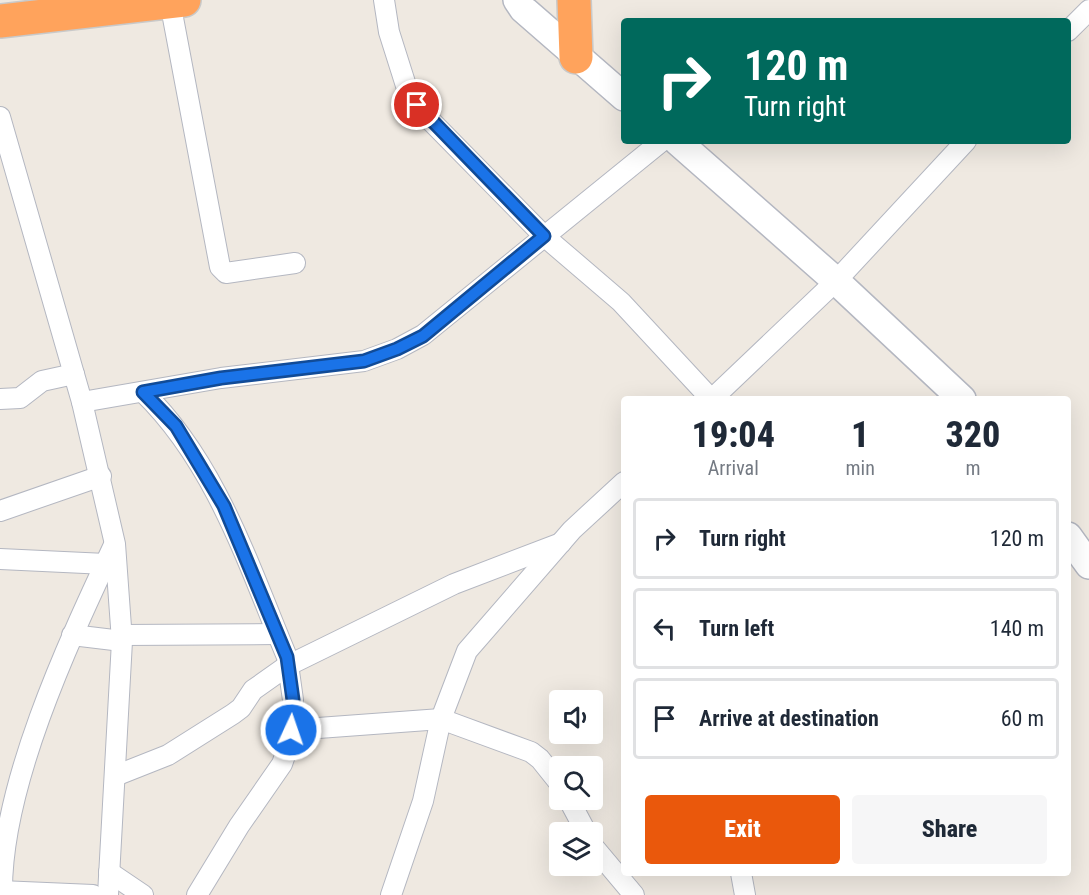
<!DOCTYPE html>
<style>
:root{--surface:#fff;--page:#f6f6f7;--text:#1f2937;--muted:#747a83;--line:#e0e1e3;--accent:#ea580c}
body{margin:0;font-family:"Roboto Condensed",sans-serif;background:var(--page);color:var(--text);height:100vh;display:flex;flex-direction:column;font-size:22px;white-space:nowrap}
*{box-sizing:border-box;margin:0}
p{font-size:20px;color:var(--muted)}
.icon{flex:none;width:33px;height:33px;fill:none;stroke:currentColor;stroke-width:2;stroke-linecap:round;stroke-linejoin:round}
.map{position:relative;flex:1;overflow:hidden}
.side{position:absolute;left:621px;top:396px;width:450px;height:480px;display:flex;flex-direction:column;background:var(--surface);border-radius:6px;box-shadow:0 6px 24px #0002}
.side>*{flex:none}
.hud{position:absolute;left:621px;top:18px;width:450px;height:126px;border-radius:6px;box-shadow:0 6px 24px #0002;background:#00695c;color:#fff;overflow:hidden}
.buttons{position:absolute;left:549px;top:690px;display:grid;gap:12px}
.buttons a{display:grid;place-items:center;width:54px;height:54px;border-radius:6px;background:var(--surface);box-shadow:0 6px 24px #0002;font-size:30px}
.pin{position:absolute;display:grid;place-items:center;width:51px;height:51px;color:#fff;margin:-26px;border:3px solid #fff;border-radius:50%;box-shadow:0 2px 6px #0007}
.me{position:absolute;width:66px;margin:-33px;rotate:3deg;stroke-linejoin:round;filter:drop-shadow(0 0 4px #0008)}
.turn{display:flex;align-items:center;gap:21px;height:126px;padding:0 24px;font-size:27px}
.turn .icon{width:78px;height:78px;stroke-width:2.5}
.turn b{display:block;font-size:42px;line-height:51px}
.eta{display:flex;justify-content:space-evenly;align-items:center;height:102px;text-align:center}
.eta b{font-size:36px;font-weight:800;line-height:42px}
.action{display:flex;gap:12px;margin-top:auto;padding:12px 24px}
.action a{flex:1;height:69px;border-radius:6px;background:var(--accent);color:#fff;font-size:24px;font-weight:800;line-height:69px;text-align:center}
.action a+a{background:var(--page);color:var(--text)}
ul{padding:0;list-style:none}
li{display:flex;align-items:center;gap:18px;height:81px;margin:0 12px 9px;padding:0 12px;border:3px solid var(--line);border-radius:6px}
li div{flex:1}
li b{display:block;font-size:22px}
li em{font-style:normal}
.map>svg:first-child{display:block}
.lines{fill:none;stroke-linecap:round;stroke-linejoin:round}
.street-casing{stroke:#b4b7c1;stroke-width:22}
.secondary-casing{stroke:#b4b7c1;stroke-width:30}
.highway-casing{stroke:#c9c9c9;stroke-width:36}
.street{stroke:#fff;stroke-width:20}
.secondary{stroke:#fff;stroke-width:27}
.highway{stroke:#ffa35c;stroke-width:33}
.route-casing{stroke:#114b97;stroke-width:15}
.route{stroke:#1a73e8;stroke-width:10}
</style>
<div class="map">
<svg width="1089" height="895" viewBox="0 0 1089 895">
<rect width="100%" height="100%" fill="#efe9e1"/>
<g class="lines">
<defs>
<g id="street">
<path d="M384 0 389 32 408 92 427 117 544 236 621 302 711 399"/>
<path d="M170 2 220 267 226 273 295 263"/>
<path d="M1068 31 1089 10"/>
<path d="M0 117 82 402 115 544 122 641 108 895"/>
<path d="M143 392C216 463 248 564 287 657L293 700 290 741 282 764 239 826 197 895"/>
<path d="M0 399 20 398 42 381 74 374"/>
<path d="M712 399 836 281 966 141"/>
<path d="M82 402 221 378 364 361 397 349 423 335 662 141"/>
<path d="M0 511 101 476"/>
<path d="M0 559 106 564"/>
<path d="M72 635 122 641"/>
<path d="M122 635 277 634"/>
<path d="M291 730 441 719 531 752 540 759 560 784"/>
<path d="M115 776 168 755 233 714 241 708 253 690 287 666 454 584 561 543"/>
<path d="M569 800 586 832"/>
<path d="M592 845 634 895"/>
<path d="M109 872 143 895"/>
<path d="M741 873 745 895"/>
<path d="M0 891 93 895"/>
<path d="M2 895C0 787 69 641 114 545"/>
<path d="M391 895 423 801 441 719 467 651 572 530 624 482"/>
</g>
<g id="secondary">
<path d="M517 0 523 9 624 97"/>
<path d="M677 141 836 281 962 399"/>
<path d="M1068 536 1089 565"/>
</g>
<g id="highway">
<path d="M574 0 576 57"/>
<path d="M0 21 184 0"/>
</g>
</defs>
<!-- street casing -->
<use href="#street" class="street-casing"/>
<!-- secondary casing -->
<use href="#secondary" class="secondary-casing"/>
<!-- highway casing -->
<use href="#highway" class="highway-casing"/>
<!-- street -->
<use href="#street" class="street"/>
<!-- secondary -->
<use href="#secondary" class="secondary"/>
<!-- highway -->
<use href="#highway" class="highway"/>
</g>
<g class="lines">
<defs>
<path id="route" d="M291 730 293 700 287 657 224 506 176 426 143 392 221 378 364 361 397 349 423 336 544 236 417 105"/>
</defs>
<!-- route casing -->
<use href="#route" class="route-casing"/>
<!-- route -->
<use href="#route" class="route"/>
</g>
</svg>
<div class="buttons">
<a><svg class="icon" aria-label="sound" viewBox="0 0 24 24"><path d="M4 9h4l5-4v14l-5-4H4zM17 9q2 3 0 6"/></svg></a>
<a><svg class="icon" aria-label="search" viewBox="0 0 24 24"><circle cx="10" cy="10" r="6"/><path d="M15 15l6 6"/></svg></a>
<a><svg class="icon" aria-label="layers" viewBox="0 0 24 24"><path d="M12 4l9 5-9 5-9-5zM3 14l9 5 9-5"/></svg></a>
</div>
<div class="pin" style="left:417px;top:105px;background:#d93025"><svg class="icon" aria-label="arrive" viewBox="0 0 24 24"><path d="M6 21V4h12l-3 4 3 4H6"/></svg></div>
<svg class="me" style="left:291px;top:730px" viewBox="-20 -20 40 40"><circle r="17" fill="#1a73e8" stroke="#fff" stroke-width="3"/><path d="M0-11L8 9 0 5-8 9z" fill="#fff"/></svg>
<div class="hud">
<div class="turn"><svg class="icon" aria-label="right" viewBox="0 0 24 24"><path d="M7 20v-9h11M14 6l5 5-5 5"/></svg><div><b>120 m</b>Turn right</div></div>
</div>
<section class="side">
<div class="eta">
<div><b>19:04</b><p>Arrival</p></div>
<div><b>1</b><p>min</p></div>
<div><b>320</b><p>m</p></div>
</div>
<ul>
<li><svg class="icon" aria-label="right" viewBox="0 0 24 24"><path d="M7 20v-9h11M14 6l5 5-5 5"/></svg><div><b>Turn right</b></div><em>120 m</em></li>
<li><svg class="icon" aria-label="left" viewBox="0 0 24 24"><path d="M17 20v-9H6M10 6l-5 5 5 5"/></svg><div><b>Turn left</b></div><em>140 m</em></li>
<li><svg class="icon" aria-label="arrive" viewBox="0 0 24 24"><path d="M6 21V4h12l-3 4 3 4H6"/></svg><div><b>Arrive at destination</b></div><em>60 m</em></li>
</ul>
<div class="action"><a>Exit</a><a>Share</a></div>
</section>
</div>
